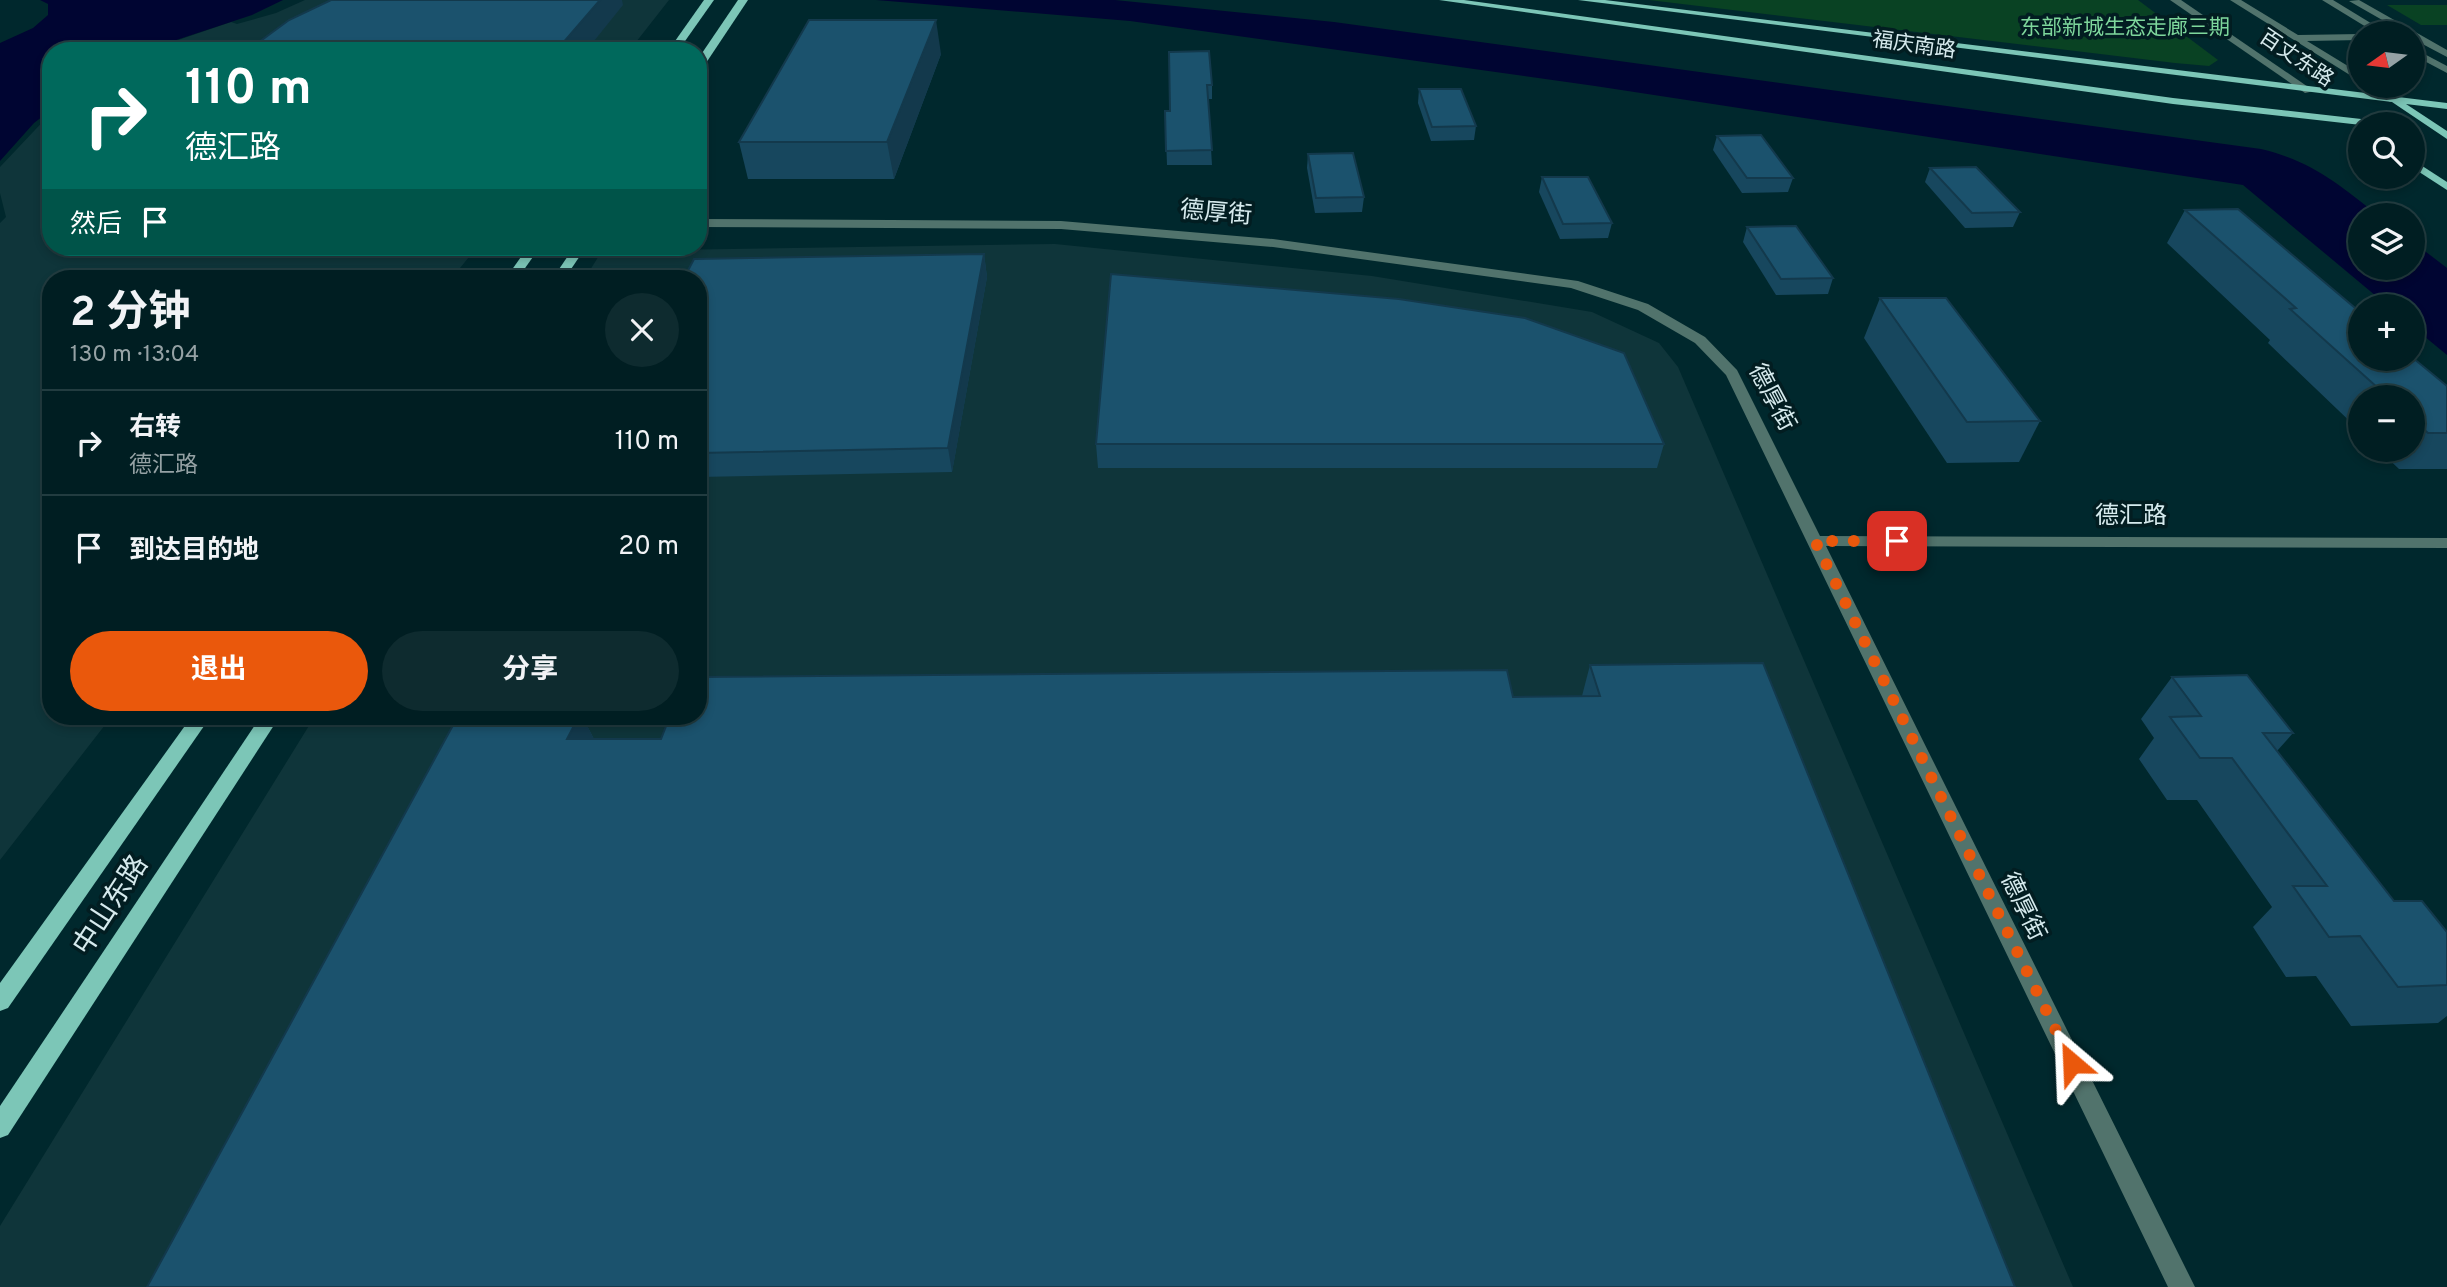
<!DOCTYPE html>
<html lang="zh">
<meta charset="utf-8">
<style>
:root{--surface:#001e22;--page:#0e2b2f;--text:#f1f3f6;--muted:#95a2a5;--line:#223c40;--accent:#ea580c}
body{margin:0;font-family:Overpass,"Noto Sans SC",sans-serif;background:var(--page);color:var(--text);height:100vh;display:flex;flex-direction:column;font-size:26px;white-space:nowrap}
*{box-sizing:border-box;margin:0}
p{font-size:23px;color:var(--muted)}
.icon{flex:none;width:38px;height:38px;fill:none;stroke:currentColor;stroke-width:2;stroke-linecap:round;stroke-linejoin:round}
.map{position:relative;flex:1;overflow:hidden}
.panel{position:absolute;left:42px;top:270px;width:665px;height:455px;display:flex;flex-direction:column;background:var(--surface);border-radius:28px;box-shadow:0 4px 10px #0003,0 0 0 2px var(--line)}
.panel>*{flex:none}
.banner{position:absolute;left:42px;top:42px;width:665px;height:214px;border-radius:28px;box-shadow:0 4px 10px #0003,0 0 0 2px var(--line);background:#00695c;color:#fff;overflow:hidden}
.needle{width:46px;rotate:256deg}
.controls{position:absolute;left:2348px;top:21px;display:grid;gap:14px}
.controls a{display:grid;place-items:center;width:77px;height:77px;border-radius:50%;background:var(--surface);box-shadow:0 4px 10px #0003,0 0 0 2px var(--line);font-size:35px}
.pin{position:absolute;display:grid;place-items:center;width:60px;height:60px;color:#fff;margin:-30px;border-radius:14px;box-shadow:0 4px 10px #0006}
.me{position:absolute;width:77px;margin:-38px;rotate:334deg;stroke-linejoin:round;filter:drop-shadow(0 0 5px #0008)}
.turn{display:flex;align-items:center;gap:24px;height:147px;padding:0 28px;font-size:32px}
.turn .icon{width:91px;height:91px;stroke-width:2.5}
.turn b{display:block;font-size:49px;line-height:60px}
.then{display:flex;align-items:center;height:66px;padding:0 28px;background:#0003;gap:14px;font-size:26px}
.round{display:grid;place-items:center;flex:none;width:74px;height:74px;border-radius:37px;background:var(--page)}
.head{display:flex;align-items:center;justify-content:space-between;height:119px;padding:0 28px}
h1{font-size:42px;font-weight:700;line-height:52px}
.button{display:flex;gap:14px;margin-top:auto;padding:14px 28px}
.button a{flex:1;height:80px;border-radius:42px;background:var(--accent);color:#fff;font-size:28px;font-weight:700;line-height:80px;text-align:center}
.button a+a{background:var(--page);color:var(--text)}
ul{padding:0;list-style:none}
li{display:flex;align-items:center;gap:21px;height:105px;padding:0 28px;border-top:2px solid var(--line)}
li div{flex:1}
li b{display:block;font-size:26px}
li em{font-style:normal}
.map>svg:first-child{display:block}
.built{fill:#0f353a}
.green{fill:#094223}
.water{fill:#000532}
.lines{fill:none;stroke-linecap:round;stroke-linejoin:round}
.minor{fill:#51736c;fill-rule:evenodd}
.major{fill:#7cc6b7;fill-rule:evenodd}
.wall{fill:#17475e}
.shaded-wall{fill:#13394c}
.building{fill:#1b526d;stroke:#13394c;stroke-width:2}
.route{stroke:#ea580c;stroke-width:12;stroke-dasharray:0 21.6}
.labels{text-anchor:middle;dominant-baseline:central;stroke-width:7;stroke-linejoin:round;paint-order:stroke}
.far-park-label{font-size:21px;fill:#7ed79c;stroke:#021d21}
.far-street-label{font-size:21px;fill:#d6eaed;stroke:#021d21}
.street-label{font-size:24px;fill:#d6eaed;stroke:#021d21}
.near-street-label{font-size:28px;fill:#d6eaed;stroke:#021d21}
</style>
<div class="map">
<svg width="2447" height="1287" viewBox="0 0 2447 1287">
<rect width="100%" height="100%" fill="#00282d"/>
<!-- built -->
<g class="built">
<path d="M305 0H669L629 51H146L231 22 237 24 276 13Z"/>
<path d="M51 113V247H477L452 278H51V716H112L0 860V223L6 217 0 193V167Z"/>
<path d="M1055 244 1372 276 1592 312 1659 343 1678 367 2073 1287H0V1226L315 716H698V278H585L602 251Z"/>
</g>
<!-- green -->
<g class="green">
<path d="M1649 0H2138L2218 60 2209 66 2175 63Z"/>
<path d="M2387 5H2447V25H2421Z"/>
</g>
<!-- water -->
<g class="water">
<path d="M40 0H283L252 15 143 51H51V110L34 123 0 161V43L33 28 48 15V4Z"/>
<path d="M876 0H1115L1334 22 2261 149C2312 161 2338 184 2378 215H2361V268H2413V242L2447 268V355L2413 327V306H2388L2243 185 1595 86 1130 21Z"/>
</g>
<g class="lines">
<!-- minor -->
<g class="minor">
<path d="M2170 0H2181L2314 91 2305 93Z"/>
<path d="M2230 0H2241L2298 35 2361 34V40L2307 41 2361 74V82Z"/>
<path d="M2322 0H2333L2387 33H2376Z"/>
<path d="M2359 0 2447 50V57L2413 39V33H2405L2349 1Z"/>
<path d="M2413 48 2447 66V73L2413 55Z"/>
<path d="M2366 86H2378L2399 100 2390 102Z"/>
<path d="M698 219 1061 221 1273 239 1578 281 1648 304 1705 337 1737 370 1820 536 2447 538V548L1826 546 2195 1287H2168L1726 375 1695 343 1638 310 1571 288 1273 247 1061 229 698 227Z"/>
</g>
<!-- major -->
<g class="major">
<path d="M704 0H714L678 51H668Z"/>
<path d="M738 0H748L702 69 698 70V59Z"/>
<path d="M1439 0H1464L2173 98 2379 121 2384 124 2361 125 2173 104Z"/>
<path d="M1578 0H1605L2447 103V109L2406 104 2447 131V139L2392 102Z"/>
<path d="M2413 160 2447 182V190L2413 168Z"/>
<path d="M528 247H540L518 278H506Z"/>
<path d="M574 247H586L565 278H553Z"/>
<path d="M192 716H211L8 1008 0 1011V983Z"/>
<path d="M261 716H280L8 1135 0 1138V1106Z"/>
</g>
</g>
<!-- wall -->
<g class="wall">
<path d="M1169 52 1212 85V99H1208L1212 165H1167L1165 111H1170Z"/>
<path d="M941 54 894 179H748L739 142Z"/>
<path d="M1419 89 1476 126 1474 140 1431 141 1418 103Z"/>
<path d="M1717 136 1793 178 1788 192 1742 193 1713 150Z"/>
<path d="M1308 154 1364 197 1362 212 1315 213 1307 168Z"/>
<path d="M1930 168 2020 212 2013 227 1965 228 1925 182Z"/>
<path d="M1542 177 1612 223 1608 238 1560 239 1539 192Z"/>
<path d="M2238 209 2361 313V359H2413V358L2447 386V433H2432H2447V469H2399L2379 450H2413V397H2361V432L2268 343 2270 340 2167 243 2185 210Z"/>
<path d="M1747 227 1833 278 1828 294 1776 295 1743 242Z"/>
<path d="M984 254 987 277 952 472 698 477V278Z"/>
<path d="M1880 298 2040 421 2019 462 1947 463 1864 338Z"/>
<path d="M1096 444H1664L1657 468H1098Z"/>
<path d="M1590 665 2015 1287 458 716H582L594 739H661L1513 697 1582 696Z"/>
<path d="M2172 677 2293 733 2277 751 2394 901 2447 932V1016L2438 1023 2351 1026 2316 976 2286 977 2253 927 2272 907 2197 800H2167L2139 759 2154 738 2141 719Z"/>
</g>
<!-- shaded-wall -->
<g class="shaded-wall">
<path d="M600 0H622L623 5 586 51H556Z"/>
<path d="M936 20 941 54 894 179 887 142Z"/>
<path d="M984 254 987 277 952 472 948 448Z"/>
<path d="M579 716H582L596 743 567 739Z"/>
</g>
<!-- building -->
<g class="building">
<path d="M331 0H600L556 51H247L289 20Z"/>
<path d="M809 20H936L887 142H739Z"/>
<path d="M1209 51 1212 85H1207L1212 150 1166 151 1165 111H1170L1169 52Z"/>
<path d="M1419 89H1461L1476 126 1432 127Z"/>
<path d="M1761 135 1793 178H1747L1717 136Z"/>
<path d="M1353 153 1364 197 1316 198 1308 154Z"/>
<path d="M1976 167 2020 212 1972 213 1930 168Z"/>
<path d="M1542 177H1588L1612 223 1563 224Z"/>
<path d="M2238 209 2361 313V359H2413V358L2447 386V433H2428L2413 420V397H2388L2290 309 2296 308 2185 210Z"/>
<path d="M1796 226 1833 278 1781 279 1747 227Z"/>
<path d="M984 254 948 448 698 453V278H684L694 259Z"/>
<path d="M1111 274 1399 299 1525 318 1624 353 1664 444H1096Z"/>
<path d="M1880 298H1946L2040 421 1967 422Z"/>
<path d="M1763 663 2015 1287H147L458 716H579L567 739H661L670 716H698V677L1507 670 1513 697 1600 696 1590 665Z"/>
<path d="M2247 675 2293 733H2263L2394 901H2422L2447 932V985L2398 987 2360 936 2329 937 2293 886H2327L2232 758H2200L2170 717 2201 716 2172 677Z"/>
</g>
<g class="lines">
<!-- route -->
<path class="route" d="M1897 541H1815L2072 1063"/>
</g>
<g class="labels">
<!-- far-park labels -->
<g class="far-park-label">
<text x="2125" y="28">东部新城生态走廊三期</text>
</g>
<!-- far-street labels -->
<g class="far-street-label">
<text transform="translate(1914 46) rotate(8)">福庆南路</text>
<text transform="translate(2296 59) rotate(34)">百丈东路</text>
</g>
<!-- street labels -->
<g class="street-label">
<text transform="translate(1216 214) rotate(5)">德厚街</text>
<text transform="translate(1771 398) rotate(62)">德厚街</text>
<text x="2131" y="517">德汇路</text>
<text transform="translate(2022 907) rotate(64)">德厚街</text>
</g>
<!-- near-street labels -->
<g class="near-street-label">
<text transform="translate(112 906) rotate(-57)">中山东路</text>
</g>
</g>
</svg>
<div class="controls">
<a><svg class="needle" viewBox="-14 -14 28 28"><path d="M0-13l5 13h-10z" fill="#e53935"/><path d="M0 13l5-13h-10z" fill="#95a2a5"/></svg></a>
<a><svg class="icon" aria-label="search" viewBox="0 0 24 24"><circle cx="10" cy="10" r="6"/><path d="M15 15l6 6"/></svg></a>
<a><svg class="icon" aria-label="layers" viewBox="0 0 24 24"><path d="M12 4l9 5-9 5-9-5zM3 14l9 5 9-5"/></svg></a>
<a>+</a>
<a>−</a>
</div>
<div class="pin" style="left:1897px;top:541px;background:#d93025"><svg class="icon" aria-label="arrive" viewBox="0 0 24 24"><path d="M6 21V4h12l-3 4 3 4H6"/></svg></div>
<svg class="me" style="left:2072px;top:1063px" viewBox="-20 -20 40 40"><path d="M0-17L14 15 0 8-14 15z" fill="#ea580c" stroke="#fff" stroke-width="4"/></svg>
<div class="banner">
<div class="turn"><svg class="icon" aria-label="right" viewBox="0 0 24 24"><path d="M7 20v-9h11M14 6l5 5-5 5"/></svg><div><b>110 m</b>德汇路</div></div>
<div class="then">然后<svg class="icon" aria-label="arrive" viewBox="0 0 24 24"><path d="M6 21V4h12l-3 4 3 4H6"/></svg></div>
</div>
<section class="panel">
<div class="head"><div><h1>2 分钟</h1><p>130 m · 13:04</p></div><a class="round"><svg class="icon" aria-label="close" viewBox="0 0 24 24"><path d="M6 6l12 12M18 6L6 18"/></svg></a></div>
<ul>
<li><svg class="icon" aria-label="right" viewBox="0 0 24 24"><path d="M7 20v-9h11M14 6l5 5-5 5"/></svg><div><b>右转</b><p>德汇路</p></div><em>110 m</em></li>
<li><svg class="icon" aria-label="arrive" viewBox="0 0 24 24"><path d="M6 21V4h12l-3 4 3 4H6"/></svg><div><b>到达目的地</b></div><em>20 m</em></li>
</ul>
<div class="button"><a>退出</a><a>分享</a></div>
</section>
</div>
